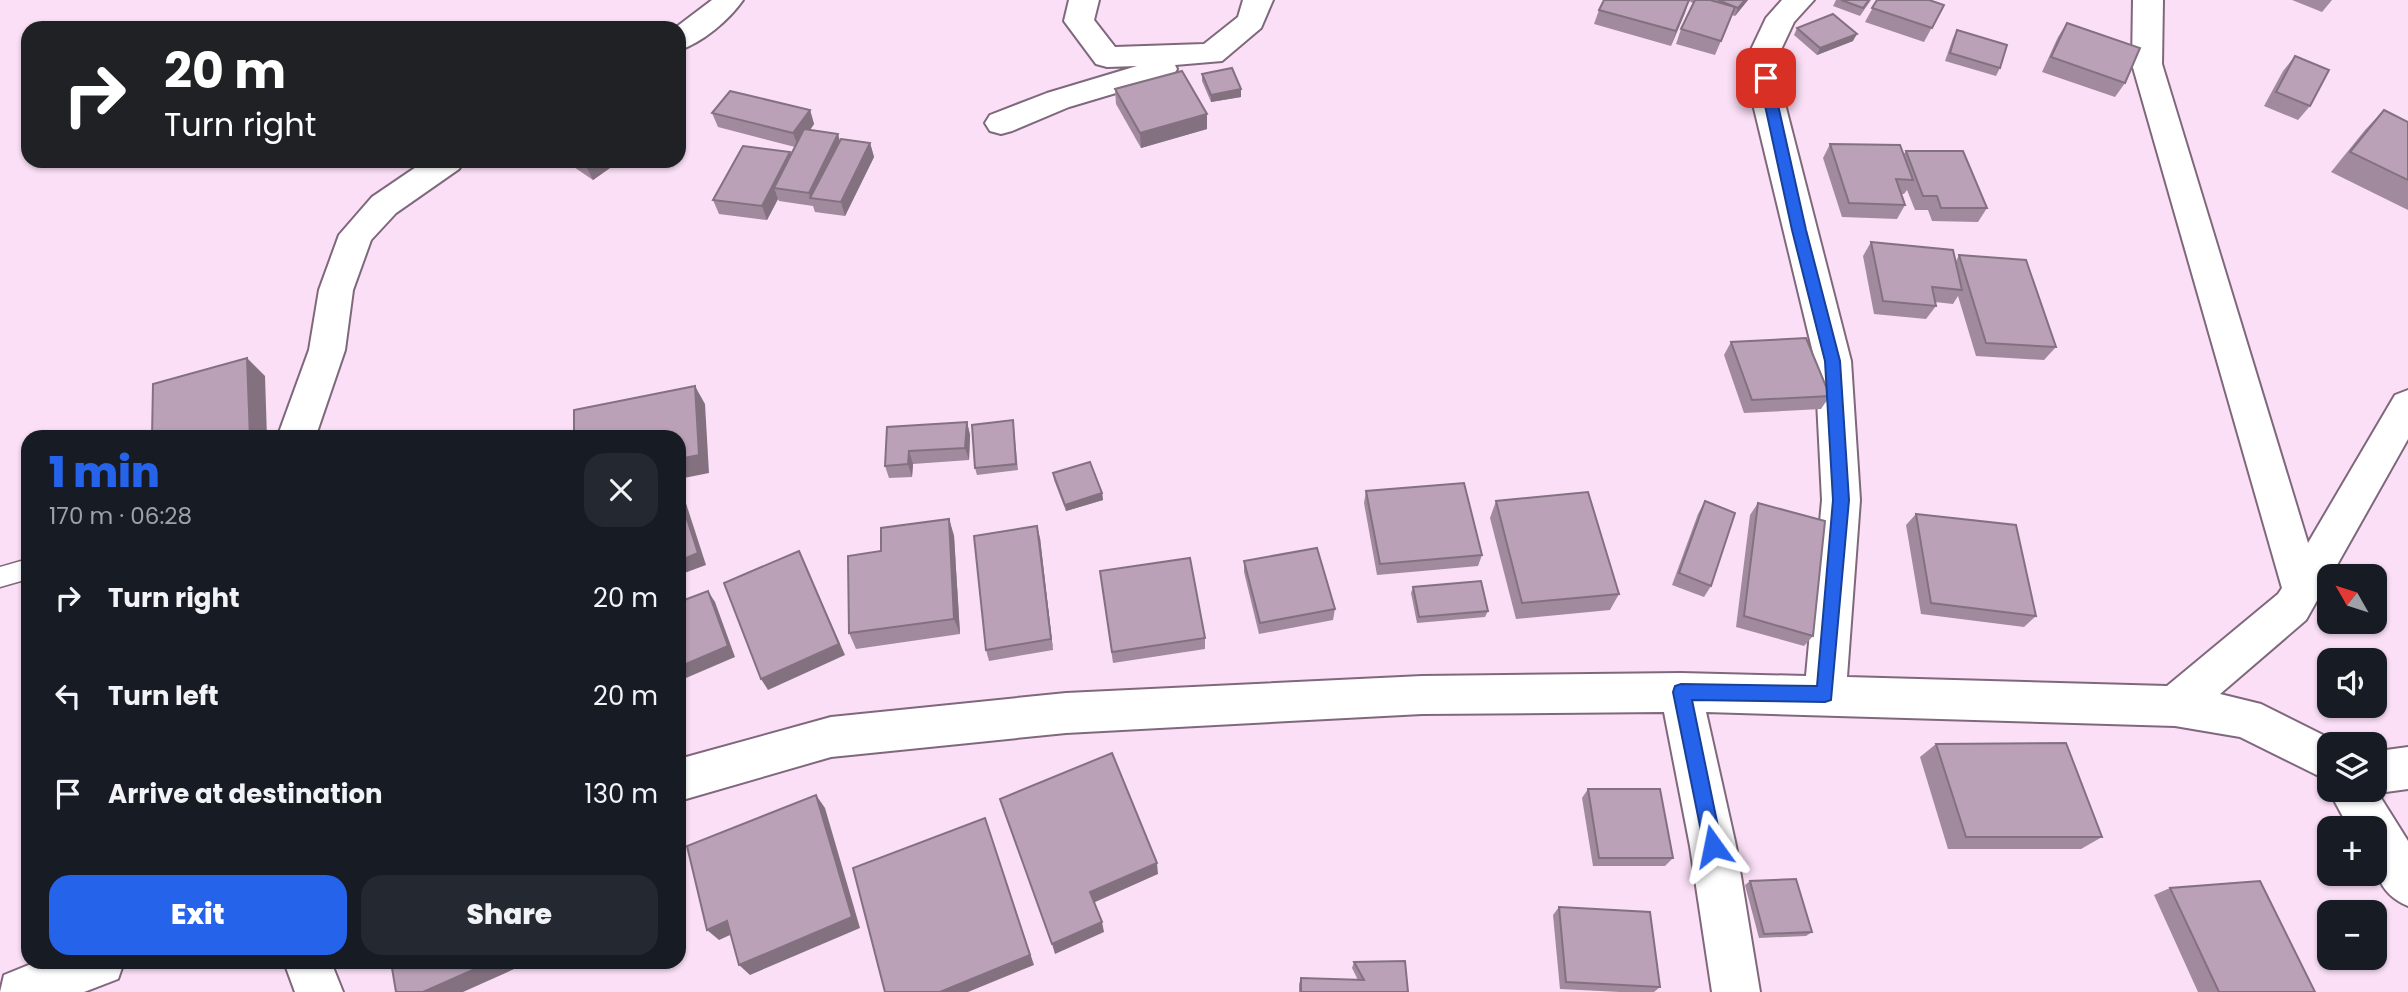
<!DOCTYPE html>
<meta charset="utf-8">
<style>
:root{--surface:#171b24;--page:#242831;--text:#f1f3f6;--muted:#9ea1a6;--accent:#2563eb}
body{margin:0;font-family:Poppins,sans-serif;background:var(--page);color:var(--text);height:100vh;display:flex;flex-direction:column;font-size:26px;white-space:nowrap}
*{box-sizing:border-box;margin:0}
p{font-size:23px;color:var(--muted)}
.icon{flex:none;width:38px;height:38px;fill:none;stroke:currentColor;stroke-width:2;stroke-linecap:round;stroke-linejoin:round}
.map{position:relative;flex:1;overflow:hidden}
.details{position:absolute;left:21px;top:430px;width:665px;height:539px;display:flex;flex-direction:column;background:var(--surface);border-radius:21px;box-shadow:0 2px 5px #0004}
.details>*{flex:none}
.banner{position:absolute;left:21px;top:21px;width:665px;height:147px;border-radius:21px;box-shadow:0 2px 5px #0004;background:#202124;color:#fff;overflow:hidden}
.needle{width:46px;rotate:309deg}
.buttons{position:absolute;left:2317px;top:564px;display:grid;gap:14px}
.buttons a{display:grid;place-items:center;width:70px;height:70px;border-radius:14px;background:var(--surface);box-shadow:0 2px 5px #0004;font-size:35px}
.pin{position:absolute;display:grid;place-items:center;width:60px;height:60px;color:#fff;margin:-30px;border-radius:14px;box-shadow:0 4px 10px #0006}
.me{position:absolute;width:77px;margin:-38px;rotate:348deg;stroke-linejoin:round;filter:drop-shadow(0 0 5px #0008)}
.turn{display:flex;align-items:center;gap:24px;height:147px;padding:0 28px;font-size:32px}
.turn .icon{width:91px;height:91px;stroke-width:2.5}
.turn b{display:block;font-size:49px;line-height:60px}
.round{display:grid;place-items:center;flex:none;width:74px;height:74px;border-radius:21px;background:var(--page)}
.head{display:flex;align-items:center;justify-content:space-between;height:119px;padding:0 28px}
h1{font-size:42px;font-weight:800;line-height:52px;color:var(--accent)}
.primary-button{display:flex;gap:14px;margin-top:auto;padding:14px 28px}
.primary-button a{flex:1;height:80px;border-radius:21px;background:var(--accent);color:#fff;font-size:28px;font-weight:800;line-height:80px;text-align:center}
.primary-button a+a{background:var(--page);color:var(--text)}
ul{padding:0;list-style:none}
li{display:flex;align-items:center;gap:21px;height:98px;padding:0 28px}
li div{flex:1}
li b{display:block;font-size:26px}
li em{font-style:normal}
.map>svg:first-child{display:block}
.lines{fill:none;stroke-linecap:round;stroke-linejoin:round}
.service-casing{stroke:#7f687c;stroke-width:3}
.minor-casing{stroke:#7f687c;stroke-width:4}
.service{fill:#fff;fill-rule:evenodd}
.minor{fill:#fff;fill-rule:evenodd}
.wall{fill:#a18a9d}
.shaded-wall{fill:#837180}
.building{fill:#bba1b7;stroke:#837180;stroke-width:2}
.route{fill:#2563eb;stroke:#184099;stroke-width:2}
</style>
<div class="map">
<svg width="2408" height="992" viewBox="0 0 2408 992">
<rect width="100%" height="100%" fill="#fadff6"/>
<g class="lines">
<defs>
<path id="service" d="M28 559V579L0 587V567Z"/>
<g id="minor">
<path d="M712 0H743C729 20 702 43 679 50V28H675Z"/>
<path d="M1069 0H1099L1094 20 1115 47 1204 44 1238 17 1243 0H1273L1261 28 1222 61 1175 65 1177 69 1173 76 1069 107 1012 131 1001 134 990 131 985 123 990 115 1047 93 1137 66 1107 67 1096 64 1064 21Z"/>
<path d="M1782 0H1814L1794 22 1778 56 1784 100 1851 361 1860 500 1847 677 2167 686 2278 594 2282 588 2132 64 2133 0H2163L2162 64 2308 543 2395 395 2408 390V439L2306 620 2220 694 2261 704 2341 744H2329V781L2240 737 2175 726 1706 712 1736 846 1760 992H1712L1690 846 1664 712 1422 714 1066 733 831 757 679 801V759L831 717 1066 693 1422 676 1681 673 1806 676 1822 500 1815 361 1752 100 1748 56 1766 18Z"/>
<path d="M425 161H464L459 169 396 213 371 240 353 290 345 350 315 438H277L309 350 319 290 339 235 372 197Z"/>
<path d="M2408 747V789L2386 792 2376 790 2408 841V906C2371 890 2375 862 2375 828H2349L2328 789 2329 786V789H2375V748L2386 750Z"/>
<path d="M36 962H124L118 979 84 992H0L4 975Z"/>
<path d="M284 962H331L343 992H295Z"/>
</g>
</defs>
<!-- service casing -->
<use href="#service" class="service-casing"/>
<!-- minor casing -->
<use href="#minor" class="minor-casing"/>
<!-- service -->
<use href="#service" class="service"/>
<!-- minor -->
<use href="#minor" class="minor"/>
</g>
<!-- wall -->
<g class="wall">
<path d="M1604 0H1748L1735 16 1732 15 1715 55 1676 44 1681 29 1693 3 1689 1 1671 46 1594 24 1599 10Z"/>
<path d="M1836 0H1871L1860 16 1833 6Z"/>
<path d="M1877 0 1944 5 1924 42 1865 22Z"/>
<path d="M2292 0H2332L2322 12Z"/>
<path d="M2067 23 2125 83 2115 97 2042 72 2058 37Z"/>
<path d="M1797 28 1853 41 1817 55 1794 35Z"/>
<path d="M1957 30 2000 68 1996 76 1945 61 1953 38Z"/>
<path d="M2295 56 2310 106 2298 120 2264 106 2283 71Z"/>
<path d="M1202 74 1241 97 1211 102 1202 81Z"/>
<path d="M1115 89 1207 114V129L1141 148 1116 104Z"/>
<path d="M810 110 814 124 810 130 840 141 870 143 874 157 845 216 815 212 813 206 779 201 778 199 767 220 719 214 713 200 791 154 795 147 718 127 712 113Z"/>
<path d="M2384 110 2408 122V210L2331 172 2365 130Z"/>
<path d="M1830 144 1903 155 1906 151 1987 208 1978 222 1932 221 1928 210H1915L1907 190 1904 194H1901L1905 205 1897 219 1842 217 1823 158Z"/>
<path d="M567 161H616L617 163 593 180 568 163Z"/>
<path d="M1871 242 1956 261 1959 255 2056 347 2044 360 1976 356 1958 296 1953 304 1935 302 1936 306 1926 319 1874 314 1863 256Z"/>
<path d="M1731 342 1830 396 1821 409 1744 413 1724 355Z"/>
<path d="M1013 420 1018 470 977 475 975 468Z"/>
<path d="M967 422 970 435 969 460 913 464 912 477 889 478 885 466 887 427Z"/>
<path d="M1053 473 1102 493 1103 500 1066 511 1054 480Z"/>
<path d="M1366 491 1482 555 1478 566 1377 575 1364 503Z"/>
<path d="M1496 501 1619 594 1610 610 1516 619 1490 518Z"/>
<path d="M1705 501 1711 586 1704 597 1672 585 1698 514Z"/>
<path d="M1758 503 1813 636 1804 646 1736 627 1750 515Z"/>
<path d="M1916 514 2036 616 2024 627 1921 614 1906 525Z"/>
<path d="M949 519 954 536 960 634 856 649 849 633 881 551Z"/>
<path d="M1040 538 1053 650 989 661 986 650Z"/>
<path d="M1244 561 1335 609 1333 620 1259 634 1244 572Z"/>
<path d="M1100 571 1205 638V649L1113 663Z"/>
<path d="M1413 587 1488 611 1485 617 1417 623 1411 593Z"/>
<path d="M1936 744 2102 837 2081 849H1948L1920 757Z"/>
<path d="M1588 789 1673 858 1665 866H1593L1582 798Z"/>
<path d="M1750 881 1812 932 1806 936 1759 938 1745 885Z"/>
<path d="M2170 888 2315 992H2198L2154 895Z"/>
<path d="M1559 907 1660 987 1654 992H1620L1560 989 1553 915Z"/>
<path d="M1354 962 1408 992H1299V984L1301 978 1358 980 1352 968Z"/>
</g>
<!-- shaded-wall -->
<g class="shaded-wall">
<path d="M1689 0 1685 13 1671 46 1676 31Z"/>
<path d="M1745 0H1748L1735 16 1738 8Z"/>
<path d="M1857 34 1853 41 1817 55 1820 48Z"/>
<path d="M1241 89V97L1211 102V95Z"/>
<path d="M810 110 814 124 798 147 793 133Z"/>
<path d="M1207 114V129L1141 148 1140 133Z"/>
<path d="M838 134 842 148 810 198 809 193Z"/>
<path d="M870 143 874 157 845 216 841 202Z"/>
<path d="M790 152 795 166 774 188 778 199 767 220 762 206Z"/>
<path d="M593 161H616L617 163 593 180 586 166Z"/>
<path d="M247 358 265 376 267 438H250Z"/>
<path d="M695 386 705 404 709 473 679 479V459Z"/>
<path d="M967 422 970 435 969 460 965 448Z"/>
<path d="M909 451 913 464 912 477 908 464Z"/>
<path d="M679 487 682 491 706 565 679 575Z"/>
<path d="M1102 493 1103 500 1066 511 1065 505Z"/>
<path d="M949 519 954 536 960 634 954 619Z"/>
<path d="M1037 526 1040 538 1053 650 1051 639Z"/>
<path d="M799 551 845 655 768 690 761 679Z"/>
<path d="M708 591 715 602 735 657 679 681V667Z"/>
<path d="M816 795 825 808 860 928 750 975 739 965Z"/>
<path d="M985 818 1034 965 968 992H940Z"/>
<path d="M1157 863 1158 874 1093 903 1090 892Z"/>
<path d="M727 921 739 931 719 940 707 930Z"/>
<path d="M1102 922 1104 932 1055 954 1052 944Z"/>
<path d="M491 962H530L463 992H423Z"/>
</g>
<!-- building -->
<g class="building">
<path d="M1604 0H1689L1676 31 1599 10Z"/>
<path d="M1695 0H1710L1735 7 1721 41 1681 29Z"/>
<path d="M1718 0H1745L1738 8Z"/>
<path d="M1841 0H1869L1863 8Z"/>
<path d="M1877 0H1929L1944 5 1932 28 1872 8Z"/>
<path d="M1833 14 1857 34 1820 48 1797 28Z"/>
<path d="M2067 23 2140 48 2125 83 2051 57Z"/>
<path d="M1957 30 2007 45 2000 68 1950 53Z"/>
<path d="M2295 56 2329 70 2310 106 2276 92Z"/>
<path d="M1232 68 1241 89 1211 95 1202 74Z"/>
<path d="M1182 71 1207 114 1140 133 1115 89Z"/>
<path d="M730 91 810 110 793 133 712 113Z"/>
<path d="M2384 110 2408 122V180L2350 152Z"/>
<path d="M804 129 838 134 809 193 774 188Z"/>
<path d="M841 139 870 143 841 202 810 198Z"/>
<path d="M1830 144 1900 145 1913 180 1896 179 1905 205 1849 203Z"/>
<path d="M743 146 790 152 762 206 713 200Z"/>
<path d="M1906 151H1963L1987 208H1941L1937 196H1923Z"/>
<path d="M579 161H593L586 166Z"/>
<path d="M1871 242 1953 250 1962 290 1932 287 1936 306 1883 301Z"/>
<path d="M1959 255 2026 260 2056 347 1986 343Z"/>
<path d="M1806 338 1830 396 1752 400 1731 342Z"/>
<path d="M247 358 250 438H152L153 384Z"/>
<path d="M695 386 699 455 679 459V438H574V410Z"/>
<path d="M1013 420 1016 464 975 468 972 425Z"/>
<path d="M967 422 965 448 909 451 908 464 885 466 887 427Z"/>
<path d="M1090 462 1102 493 1065 505 1053 473Z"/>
<path d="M1464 483 1482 555 1380 564 1366 491Z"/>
<path d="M1588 492 1619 594 1522 603 1496 501Z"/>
<path d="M679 494 698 553 679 561Z"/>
<path d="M1705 501 1735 513 1711 586 1679 573Z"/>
<path d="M1758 503 1825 521 1813 636 1744 616Z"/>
<path d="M1916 514 2016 525 2036 616 1931 603Z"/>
<path d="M949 519 954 619 849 633 848 556 881 551V528Z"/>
<path d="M1037 526 1051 639 986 650 974 536Z"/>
<path d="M1317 548 1335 609 1260 623 1244 561Z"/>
<path d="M799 551 839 644 761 679 724 583Z"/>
<path d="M1190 558 1205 638 1112 652 1100 571Z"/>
<path d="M1481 581 1488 611 1419 617 1413 587Z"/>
<path d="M708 591 728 646 679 667V602Z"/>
<path d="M2066 743 2102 837H1966L1936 744Z"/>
<path d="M1112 753 1157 863 1090 892 1102 922 1052 944 1000 799Z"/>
<path d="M1588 789H1660L1673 858H1599Z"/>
<path d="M816 795 852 917 739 965 727 921 707 930 687 846Z"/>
<path d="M985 818 1030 955 940 992H885L853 868Z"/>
<path d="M1796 879 1812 932 1764 934 1750 881Z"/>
<path d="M2260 881 2315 992H2219L2170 888Z"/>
<path d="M1559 907 1650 912 1660 987 1566 982Z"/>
<path d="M1405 961 1408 992H1301V978L1364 980 1354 962Z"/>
<path d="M391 962H491L423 992H396Z"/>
</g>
<!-- route -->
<path class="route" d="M1766 73 1772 78 1806 230 1840 361 1849 500 1831 700 1825 702 1692 700 1722 846 1720 853 1713 856 1706 853 1704 846 1673 692 1675 686 1681 684 1817 686 1833 500 1825 361 1792 230 1759 78Z"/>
</svg>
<div class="buttons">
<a><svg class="needle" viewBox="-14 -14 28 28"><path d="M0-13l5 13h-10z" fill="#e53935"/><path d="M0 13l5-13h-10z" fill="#9ea1a6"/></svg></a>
<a><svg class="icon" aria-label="sound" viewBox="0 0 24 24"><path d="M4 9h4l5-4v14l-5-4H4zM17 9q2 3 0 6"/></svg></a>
<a><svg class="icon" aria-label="layers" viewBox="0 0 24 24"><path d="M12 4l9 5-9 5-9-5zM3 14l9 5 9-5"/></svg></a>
<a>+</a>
<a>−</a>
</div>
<div class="pin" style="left:1766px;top:78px;background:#d93025"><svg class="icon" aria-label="arrive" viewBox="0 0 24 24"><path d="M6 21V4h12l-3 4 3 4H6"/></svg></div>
<svg class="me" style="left:1713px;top:846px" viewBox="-20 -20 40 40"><path d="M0-17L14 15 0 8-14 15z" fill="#2563eb" stroke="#fff" stroke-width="4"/></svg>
<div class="banner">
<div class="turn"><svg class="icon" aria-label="right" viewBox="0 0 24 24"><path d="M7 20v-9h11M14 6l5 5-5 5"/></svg><div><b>20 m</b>Turn right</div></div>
</div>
<section class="details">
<div class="head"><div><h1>1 min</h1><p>170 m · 06:28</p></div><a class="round"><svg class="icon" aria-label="close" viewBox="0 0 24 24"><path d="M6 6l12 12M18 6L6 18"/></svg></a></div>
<ul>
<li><svg class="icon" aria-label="right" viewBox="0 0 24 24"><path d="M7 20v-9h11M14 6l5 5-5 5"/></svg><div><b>Turn right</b></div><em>20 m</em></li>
<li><svg class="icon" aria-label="left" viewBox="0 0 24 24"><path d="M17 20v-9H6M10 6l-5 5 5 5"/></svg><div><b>Turn left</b></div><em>20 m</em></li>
<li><svg class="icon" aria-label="arrive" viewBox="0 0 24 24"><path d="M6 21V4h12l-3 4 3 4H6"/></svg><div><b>Arrive at destination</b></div><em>130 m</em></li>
</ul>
<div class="primary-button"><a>Exit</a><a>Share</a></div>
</section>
</div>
